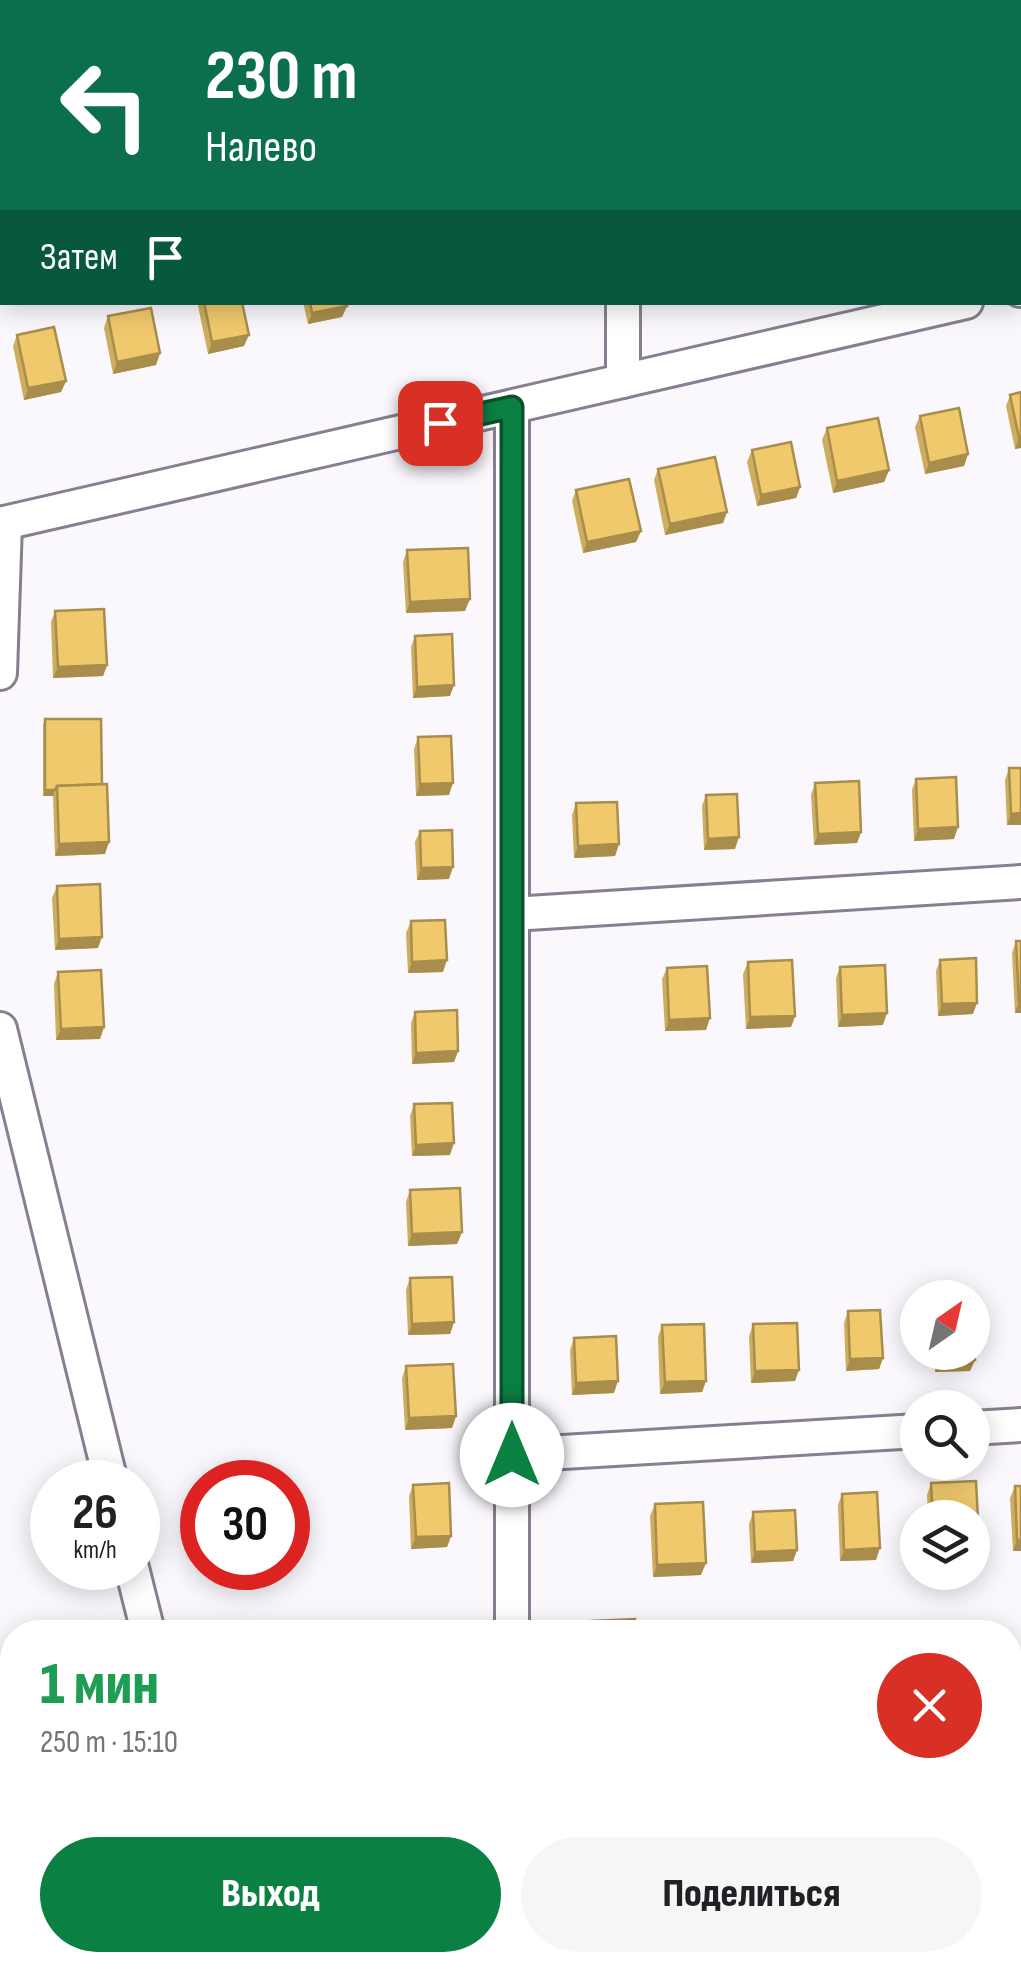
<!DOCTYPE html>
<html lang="ru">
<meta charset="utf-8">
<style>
:root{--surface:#fff;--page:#f6f6f6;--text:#202124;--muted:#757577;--accent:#0b8043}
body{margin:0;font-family:"Sofia Sans Condensed",sans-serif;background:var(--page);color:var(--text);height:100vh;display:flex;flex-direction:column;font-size:38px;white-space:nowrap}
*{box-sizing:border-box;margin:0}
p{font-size:32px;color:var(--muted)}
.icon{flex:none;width:55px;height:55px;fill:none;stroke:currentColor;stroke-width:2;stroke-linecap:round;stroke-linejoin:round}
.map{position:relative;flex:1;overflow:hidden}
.panel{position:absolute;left:0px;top:1620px;width:1022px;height:352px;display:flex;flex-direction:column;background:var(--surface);border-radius:40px 40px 0 0;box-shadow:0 5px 25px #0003}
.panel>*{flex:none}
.top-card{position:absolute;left:0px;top:0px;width:1022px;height:305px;box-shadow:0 5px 25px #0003;background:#0b6e4f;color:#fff;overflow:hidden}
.needle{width:65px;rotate:34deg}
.buttons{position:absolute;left:900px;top:1280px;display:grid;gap:20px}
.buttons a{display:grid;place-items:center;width:90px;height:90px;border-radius:50%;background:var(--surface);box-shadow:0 5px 25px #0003;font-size:50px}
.speed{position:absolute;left:30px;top:1460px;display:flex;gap:20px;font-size:50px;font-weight:700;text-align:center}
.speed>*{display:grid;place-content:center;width:130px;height:130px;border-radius:50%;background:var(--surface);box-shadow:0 5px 25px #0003;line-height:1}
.speed small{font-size:25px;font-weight:400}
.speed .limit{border:15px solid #d22;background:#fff;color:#111}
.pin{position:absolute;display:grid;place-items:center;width:85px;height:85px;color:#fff;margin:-42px;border-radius:20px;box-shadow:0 5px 15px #0006}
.me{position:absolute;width:110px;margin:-55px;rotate:0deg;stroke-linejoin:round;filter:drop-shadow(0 0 8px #0008)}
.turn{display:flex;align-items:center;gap:35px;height:210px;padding:0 40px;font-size:45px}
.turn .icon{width:130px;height:130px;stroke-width:2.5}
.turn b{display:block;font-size:70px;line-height:85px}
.then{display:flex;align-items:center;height:95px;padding:0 40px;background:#0003;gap:20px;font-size:38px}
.round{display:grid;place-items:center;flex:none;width:105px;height:105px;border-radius:52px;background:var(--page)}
.headline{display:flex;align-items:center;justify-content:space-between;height:170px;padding:0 40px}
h1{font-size:60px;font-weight:800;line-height:75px;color:#1e9e55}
.action{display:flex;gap:20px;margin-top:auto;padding:20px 40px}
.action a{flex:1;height:115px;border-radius:60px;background:var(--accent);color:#fff;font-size:40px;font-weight:800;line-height:115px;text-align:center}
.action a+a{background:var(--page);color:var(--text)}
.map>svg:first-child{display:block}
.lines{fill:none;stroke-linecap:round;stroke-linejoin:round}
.minor-casing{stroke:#877f91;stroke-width:38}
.minor{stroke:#fff;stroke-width:32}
.wall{fill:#cead5e}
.shaded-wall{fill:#a88d4c}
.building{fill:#f0c96d;stroke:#a88d4c;stroke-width:2.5}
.route-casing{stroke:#07532c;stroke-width:25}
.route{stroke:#0b8043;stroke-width:18}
</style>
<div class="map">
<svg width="1021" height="1972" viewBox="0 0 1021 1972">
<rect width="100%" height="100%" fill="#faf8fc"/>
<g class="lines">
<defs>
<g id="minor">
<path d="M624 2V0"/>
<path d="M1020 290H1021"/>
<path d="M623 381V302"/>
<path d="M512 407V1632"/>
<path d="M0 524 966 302"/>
<path d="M0 673 5 523"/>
<path d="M512 914 1021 882"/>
<path d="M0 1029 111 1482"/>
<path d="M972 1428 1021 1425"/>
<path d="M512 1455 918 1431"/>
<path d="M132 1568 148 1632"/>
<path d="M229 1960 232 1972"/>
<path d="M512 1972V1960"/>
</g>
</defs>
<!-- minor casing -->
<use href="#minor" class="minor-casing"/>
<!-- minor -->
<use href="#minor" class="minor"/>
</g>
<!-- wall -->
<g class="wall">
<path d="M199 302H203L244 346 208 354 198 306Z"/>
<path d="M303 302H346L347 306 342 317 308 324Z"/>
<path d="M108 316 160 353 156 365 113 374 104 328Z"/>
<path d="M17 335 66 381 61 392 24 400 13 346Z"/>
<path d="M1021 392V448L1015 449 1006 406 1010 395Z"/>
<path d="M920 416 968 454 964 466 925 474 915 427Z"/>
<path d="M827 428 889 470 884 482 833 493 822 440Z"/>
<path d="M752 450 800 487 796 498 757 506 747 462Z"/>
<path d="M658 469 727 512 723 523 665 535 654 480Z"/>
<path d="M576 490 641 531 636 542 583 553 572 501Z"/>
<path d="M407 550 465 611 406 613 403 562Z"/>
<path d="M55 611 107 665 103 676 53 678 51 622Z"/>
<path d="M415 636 450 696 413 698 411 647Z"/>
<path d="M45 719 102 784 105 854 55 856 53 796H43V725Z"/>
<path d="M418 737 449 795 416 796 414 749Z"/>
<path d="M1009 768H1021V825H1007L1005 780Z"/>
<path d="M916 779 954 839 914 841 912 790Z"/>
<path d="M815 783 861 832 857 843 814 845 811 795Z"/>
<path d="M706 795 735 849 704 850 702 806Z"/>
<path d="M576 803 619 844 615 856 574 858 572 815Z"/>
<path d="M420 831 449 879 417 880 415 842Z"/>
<path d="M57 886 98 948 55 950 52 898Z"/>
<path d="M411 921 443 972 408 973 406 933Z"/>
<path d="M1016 941 1021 1013H1015L1012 953Z"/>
<path d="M940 960 973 1014 938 1016 936 971Z"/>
<path d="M748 962 795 1016 791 1027 746 1029 743 974Z"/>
<path d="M840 967 883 1025 838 1027 836 978Z"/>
<path d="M667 968 706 1030 665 1031 662 979Z"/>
<path d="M58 972 104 1027 100 1039 56 1040 54 984Z"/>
<path d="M415 1012 458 1051 454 1062 412 1064 411 1023Z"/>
<path d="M414 1104 450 1155 412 1156 410 1116Z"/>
<path d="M410 1190 462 1232 457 1244 408 1246 406 1202Z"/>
<path d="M410 1278 454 1322 450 1334 408 1335 406 1290Z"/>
<path d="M848 1311 883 1358 879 1369 846 1371 844 1323Z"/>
<path d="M753 1324 795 1381 751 1383 749 1336Z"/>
<path d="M662 1325 706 1381 702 1392 660 1394 658 1337Z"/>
<path d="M574 1338 614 1393 572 1395 570 1350Z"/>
<path d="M934 1352H972L975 1360 970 1371 935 1372Z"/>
<path d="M406 1366 456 1416 452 1428 405 1430 402 1378Z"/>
<path d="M976 1481 979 1538 975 1549H972V1518H928L927 1495 931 1483Z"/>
<path d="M413 1485 451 1536 447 1547 411 1549 409 1496Z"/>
<path d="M1015 1486H1021V1551H1013L1010 1498Z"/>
<path d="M842 1494 876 1560 840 1561 838 1505Z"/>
<path d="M655 1504 701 1575 653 1577 650 1516Z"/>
<path d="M753 1512 797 1550 793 1561 751 1563 749 1524Z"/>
</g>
<!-- shaded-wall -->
<g class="shaded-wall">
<path d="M347 306 342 317 308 324 312 313Z"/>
<path d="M249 335 244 346 208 354 212 342Z"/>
<path d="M160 353 156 365 113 374 117 362Z"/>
<path d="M66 381 61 392 24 400 28 388Z"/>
<path d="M1019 438H1021V448L1015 449Z"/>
<path d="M968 454 964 466 925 474 929 463Z"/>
<path d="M889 470 884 482 833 493 837 481Z"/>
<path d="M800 487 796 498 757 506 761 495Z"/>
<path d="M727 512 723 523 665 535 670 524Z"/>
<path d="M641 531 636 542 583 553 587 542Z"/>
<path d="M470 599 465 611 406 613 410 602Z"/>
<path d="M107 665 103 676 53 678 58 667Z"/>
<path d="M454 685 450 696 413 698 417 687Z"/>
<path d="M453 783 449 795 416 796 420 784Z"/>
<path d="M45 790H55L53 796H43Z"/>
<path d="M1021 813V825H1007L1011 814Z"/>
<path d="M958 827 954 839 914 841 918 829Z"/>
<path d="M861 832 857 843 814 845 818 834Z"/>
<path d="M739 837 735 849 704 850 708 839Z"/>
<path d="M109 842 105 854 55 856 59 844Z"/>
<path d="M619 844 615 856 574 858 578 846Z"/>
<path d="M453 867 449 879 417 880 421 868Z"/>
<path d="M102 937 98 948 55 950 59 939Z"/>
<path d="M447 960 443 972 408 973 412 962Z"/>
<path d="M1021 1001V1013H1015L1019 1002Z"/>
<path d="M977 1003 973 1014 938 1016 942 1004Z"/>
<path d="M887 1013 883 1025 838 1027 842 1015Z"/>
<path d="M795 1016 791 1027 746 1029 750 1017Z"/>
<path d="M710 1018 706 1030 665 1031 669 1020Z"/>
<path d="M104 1027 100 1039 56 1040 61 1029Z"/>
<path d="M458 1051 454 1062 412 1064 416 1053Z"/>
<path d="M454 1143 450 1155 412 1156 416 1145Z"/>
<path d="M462 1232 457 1244 408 1246 412 1234Z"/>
<path d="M454 1322 450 1334 408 1335 412 1324Z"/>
<path d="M883 1358 879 1369 846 1371 850 1359Z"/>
<path d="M975 1360 970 1371 935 1372 939 1361Z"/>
<path d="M799 1370 795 1381 751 1383 755 1371Z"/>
<path d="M618 1381 614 1393 572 1395 576 1383Z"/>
<path d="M706 1381 702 1392 660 1394 665 1382Z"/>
<path d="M456 1416 452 1428 405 1430 409 1418Z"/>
<path d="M451 1536 447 1547 411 1549 416 1537Z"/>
<path d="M972 1538H979L975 1549H972Z"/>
<path d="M1017 1540H1021V1551H1013Z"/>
<path d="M880 1548 876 1560 840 1561 844 1550Z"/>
<path d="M797 1550 793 1561 751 1563 755 1552Z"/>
<path d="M706 1563 701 1575 653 1577 657 1565Z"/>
</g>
<!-- building -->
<g class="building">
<path d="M321 0 322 2H284L283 1Z"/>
<rect x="401" y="0" width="39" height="2"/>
<path d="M523 0H562V2H524Z"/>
<path d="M204 302H242L249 335 212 342Z"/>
<path d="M310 302H346L347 306 312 313Z"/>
<path d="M151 308 160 353 117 362 108 316Z"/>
<path d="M54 327 66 381 28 388 17 335Z"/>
<path d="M1021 392V438H1019L1010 395Z"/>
<path d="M959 408 968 454 929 463 920 416Z"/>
<path d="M878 418 889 470 837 481 827 428Z"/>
<path d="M791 442 800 487 761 495 752 450Z"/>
<path d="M715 457 727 512 670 524 658 469Z"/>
<path d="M629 479 641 531 587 542 576 490Z"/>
<path d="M468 548 470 599 410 602 407 550Z"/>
<path d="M104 609 107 665 58 667 55 611Z"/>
<path d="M452 634 454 685 417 687 415 636Z"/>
<path d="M45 719H101L102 784 57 786 55 790H45Z"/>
<path d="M451 736 453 783 420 784 418 737Z"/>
<path d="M1009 768H1021V813L1011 814Z"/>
<path d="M956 777 958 827 918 829 916 779Z"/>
<path d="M859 781 861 832 818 834 815 783Z"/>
<path d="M107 784 109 842 59 844 57 786Z"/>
<path d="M737 794 739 837 708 839 706 795Z"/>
<path d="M617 802 619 844 578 846 576 803Z"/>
<path d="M452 830 453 867 421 868 420 831Z"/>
<path d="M100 884 102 937 59 939 57 886Z"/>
<path d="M445 920 447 960 412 962 411 921Z"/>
<path d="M1016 941H1021V1001L1019 1002Z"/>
<path d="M976 958 977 1003 942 1004 940 960Z"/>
<path d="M792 960 795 1016 750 1017 748 962Z"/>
<path d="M885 965 887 1013 842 1015 840 967Z"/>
<path d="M707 966 710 1018 669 1020 667 968Z"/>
<path d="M101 970 104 1027 61 1029 58 972Z"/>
<path d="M457 1010 458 1051 416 1053 415 1012Z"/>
<path d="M452 1103 454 1143 416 1145 414 1104Z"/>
<path d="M460 1188 462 1232 412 1234 410 1190Z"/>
<path d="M452 1277 454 1322 412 1324 410 1278Z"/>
<path d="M880 1310 883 1358 850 1359 848 1311Z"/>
<path d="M972 1316 975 1360 939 1361 938 1352H972Z"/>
<path d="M797 1323 799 1370 755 1371 753 1324Z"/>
<path d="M704 1324 706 1381 665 1382 662 1325Z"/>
<path d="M616 1336 618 1381 576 1383 574 1338Z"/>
<path d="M453 1364 456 1416 409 1418 406 1366Z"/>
<path d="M976 1481 979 1538H972V1518H933L931 1483Z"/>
<path d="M449 1483 451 1536 416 1537 413 1485Z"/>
<path d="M1015 1486H1021V1540H1017Z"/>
<path d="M877 1492 880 1548 844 1550 842 1494Z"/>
<path d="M703 1502 706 1563 657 1565 655 1504Z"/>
<path d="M795 1510 797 1550 755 1552 753 1512Z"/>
<path d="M635 1619 636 1632H593L592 1621Z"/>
<path d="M452 1629V1632H407V1630Z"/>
</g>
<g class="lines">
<defs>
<path id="route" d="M440 423 512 407V1455"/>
</defs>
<!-- route casing -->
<use href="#route" class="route-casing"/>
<!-- route -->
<use href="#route" class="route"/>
</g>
</svg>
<div class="buttons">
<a><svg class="needle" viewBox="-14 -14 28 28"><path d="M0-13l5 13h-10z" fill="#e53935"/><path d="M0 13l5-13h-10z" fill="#757577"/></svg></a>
<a><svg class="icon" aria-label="search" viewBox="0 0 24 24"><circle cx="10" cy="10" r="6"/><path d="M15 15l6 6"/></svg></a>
<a><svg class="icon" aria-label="layers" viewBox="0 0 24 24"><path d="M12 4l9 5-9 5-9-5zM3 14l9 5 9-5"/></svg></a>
</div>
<div class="speed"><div>26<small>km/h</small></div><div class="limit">30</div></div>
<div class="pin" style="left:440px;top:423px;background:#d93025"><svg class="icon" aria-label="arrive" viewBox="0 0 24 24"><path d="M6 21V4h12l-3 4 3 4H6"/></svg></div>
<svg class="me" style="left:512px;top:1455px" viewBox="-20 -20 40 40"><circle r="19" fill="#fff"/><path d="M0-13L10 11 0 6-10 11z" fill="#0b8043"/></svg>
<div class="top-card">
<div class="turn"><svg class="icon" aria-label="left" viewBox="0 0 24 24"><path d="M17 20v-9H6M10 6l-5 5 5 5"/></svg><div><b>230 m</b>Налево</div></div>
<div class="then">Затем<svg class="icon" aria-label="arrive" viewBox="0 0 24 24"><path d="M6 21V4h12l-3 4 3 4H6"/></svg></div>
</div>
<section class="panel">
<div class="headline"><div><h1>1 мин</h1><p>250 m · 15:10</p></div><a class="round" style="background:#d93025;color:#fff"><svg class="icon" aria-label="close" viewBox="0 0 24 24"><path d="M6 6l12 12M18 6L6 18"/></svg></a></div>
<div class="action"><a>Выход</a><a>Поделиться</a></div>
</section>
</div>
